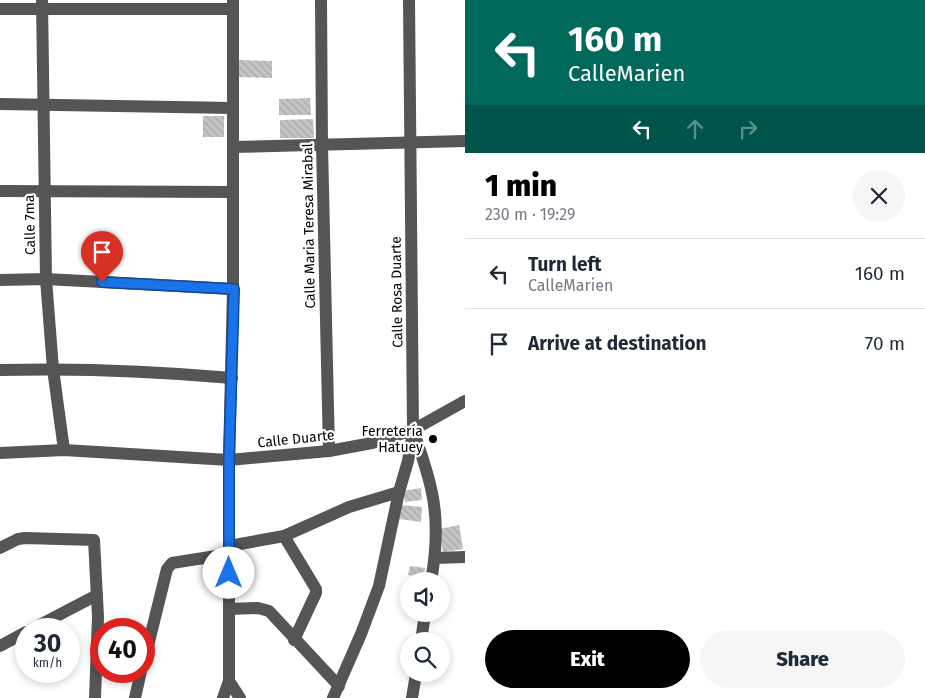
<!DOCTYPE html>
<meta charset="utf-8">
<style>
:root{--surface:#fff;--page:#f6f6f7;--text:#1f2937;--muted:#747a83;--line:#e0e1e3;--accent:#000}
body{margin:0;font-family:"Fira Sans",sans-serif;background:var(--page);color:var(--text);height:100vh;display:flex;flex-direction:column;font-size:19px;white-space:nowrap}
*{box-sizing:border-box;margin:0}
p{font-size:16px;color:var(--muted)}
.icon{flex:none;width:28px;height:28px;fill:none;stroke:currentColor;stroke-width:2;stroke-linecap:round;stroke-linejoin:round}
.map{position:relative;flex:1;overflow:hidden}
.details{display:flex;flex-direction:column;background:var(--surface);width:460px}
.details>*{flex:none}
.top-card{background:#00695c;color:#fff;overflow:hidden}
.fabs{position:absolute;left:400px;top:572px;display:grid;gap:10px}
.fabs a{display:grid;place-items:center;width:50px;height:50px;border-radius:50%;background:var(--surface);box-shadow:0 2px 8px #0003;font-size:25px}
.speed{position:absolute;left:15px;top:618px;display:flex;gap:10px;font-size:25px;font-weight:700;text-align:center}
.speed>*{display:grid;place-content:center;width:65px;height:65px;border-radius:50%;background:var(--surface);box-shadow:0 2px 8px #0003;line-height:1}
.speed small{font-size:12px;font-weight:400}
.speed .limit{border:8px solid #d22;background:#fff;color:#111}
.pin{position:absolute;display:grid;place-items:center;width:42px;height:42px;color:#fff;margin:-51px -21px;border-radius:50% 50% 50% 0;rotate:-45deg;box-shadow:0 0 5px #0007}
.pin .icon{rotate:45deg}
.me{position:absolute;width:55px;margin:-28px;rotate:0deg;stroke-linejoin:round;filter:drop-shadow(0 0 4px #0008)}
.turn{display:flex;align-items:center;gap:18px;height:105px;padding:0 20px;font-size:22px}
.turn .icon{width:65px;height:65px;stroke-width:2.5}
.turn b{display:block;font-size:35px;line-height:42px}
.lanes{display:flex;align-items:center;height:48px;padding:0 20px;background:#0003;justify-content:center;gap:25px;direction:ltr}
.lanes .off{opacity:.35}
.round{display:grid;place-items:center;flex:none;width:52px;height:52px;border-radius:26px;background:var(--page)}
.head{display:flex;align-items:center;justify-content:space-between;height:85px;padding:0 20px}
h1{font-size:30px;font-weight:800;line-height:38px;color:var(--accent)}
.button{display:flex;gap:10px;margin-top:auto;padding:10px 20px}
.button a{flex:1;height:58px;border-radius:30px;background:var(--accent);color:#fff;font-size:20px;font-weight:800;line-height:58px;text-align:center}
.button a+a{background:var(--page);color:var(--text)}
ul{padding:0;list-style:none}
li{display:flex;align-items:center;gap:15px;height:70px;padding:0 20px;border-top:1px solid var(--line)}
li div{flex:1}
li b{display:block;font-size:19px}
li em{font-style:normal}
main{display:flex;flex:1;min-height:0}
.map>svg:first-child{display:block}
.building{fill:url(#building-back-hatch)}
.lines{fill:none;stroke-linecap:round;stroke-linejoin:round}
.minor{stroke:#555;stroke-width:12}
.route-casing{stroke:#114b97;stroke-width:12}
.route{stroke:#1a73e8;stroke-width:9}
.poi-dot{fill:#000;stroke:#fff;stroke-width:2}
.labels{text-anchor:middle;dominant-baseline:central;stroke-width:4.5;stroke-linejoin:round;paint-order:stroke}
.street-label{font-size:14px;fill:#000;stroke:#fff}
.poi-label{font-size:14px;fill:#000;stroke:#fff;text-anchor:end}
</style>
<main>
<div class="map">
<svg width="465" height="698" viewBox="0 0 465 698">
<defs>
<pattern id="building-back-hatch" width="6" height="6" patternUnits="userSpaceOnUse" patternTransform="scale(1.25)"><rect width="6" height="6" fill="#c4c4c4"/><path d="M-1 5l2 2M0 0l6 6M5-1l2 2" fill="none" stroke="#a7a7a7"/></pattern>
</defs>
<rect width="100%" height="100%" fill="#fff"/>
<!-- building -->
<g class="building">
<path d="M239 60 272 61V78L239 77Z"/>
<path d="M310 98 311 115H279V99Z"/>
<rect x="203" y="116" width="21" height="21"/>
<path d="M313 119 314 138H280V120Z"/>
<path d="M421 488 422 500 405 502 403 491Z"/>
<path d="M401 505 422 507 421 522 399 519Z"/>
<path d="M459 525 463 549 443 552 439 529Z"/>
<path d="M410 566 425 568 424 577 408 575Z"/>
</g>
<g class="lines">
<!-- minor -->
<g class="minor">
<path d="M42 0 46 279 53 369 64 450"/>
<path d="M321 0 322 145 329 451"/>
<path d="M409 0 413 430C420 450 428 472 432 493 438 521 436 553 431 581"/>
<path d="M0 9H233"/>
<path d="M0 104 233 108"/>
<path d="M233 147 465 141"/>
<path d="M0 191 233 192"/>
<path d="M0 280 46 279 233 289"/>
<path d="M0 370C77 368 155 371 232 378"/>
<path d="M0 453 64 450 229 460 329 451 372 443 413 430 465 401"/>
<path d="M284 536 316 589V593L294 640"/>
<path d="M229 546 284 536 349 507 399 492"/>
<path d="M0 548 18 539 25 538 94 540 98 617 95 698"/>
<path d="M435 558 465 557"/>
<path d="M229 609 258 608 269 611 339 686"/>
<path d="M32 629 97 595"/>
<path d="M421 641 425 614"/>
<path d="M0 646 26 632"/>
<path d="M144 662 167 569 172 563 229 554"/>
<path d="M229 681 240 698"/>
<path d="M135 698 141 671"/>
<path d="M223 698 229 681V460L233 289V0"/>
<path d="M333 698 361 634 379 586 399 492 408 461 413 432"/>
<path d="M412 698 416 674"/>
</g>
</g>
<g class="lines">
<defs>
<path id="route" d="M102 282 234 289 229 460V573"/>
</defs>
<!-- route casing -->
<use href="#route" class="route-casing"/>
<!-- route -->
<use href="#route" class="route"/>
</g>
<!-- markers -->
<circle class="poi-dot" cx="433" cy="439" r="5"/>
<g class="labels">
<!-- street labels -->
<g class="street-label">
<text transform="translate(30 225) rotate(-91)">Calle 7ma</text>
<text transform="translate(309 226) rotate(-91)">Calle Maria Teresa Mirabal</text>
<text transform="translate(397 292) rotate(-91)">Calle Rosa Duarte</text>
<text transform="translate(296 439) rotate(-6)">Calle Duarte</text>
</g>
<!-- poi labels -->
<g class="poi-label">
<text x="423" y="431">Ferretería<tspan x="423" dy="16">Hatuey</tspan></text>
</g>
</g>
</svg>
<div class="fabs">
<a><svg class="icon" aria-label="sound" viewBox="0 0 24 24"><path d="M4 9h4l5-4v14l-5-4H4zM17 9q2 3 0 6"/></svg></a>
<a><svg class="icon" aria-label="search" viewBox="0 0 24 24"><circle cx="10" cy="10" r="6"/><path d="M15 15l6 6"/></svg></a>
</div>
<div class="speed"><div>30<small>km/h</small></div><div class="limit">40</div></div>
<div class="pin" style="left:102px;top:282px;background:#d93025"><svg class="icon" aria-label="arrive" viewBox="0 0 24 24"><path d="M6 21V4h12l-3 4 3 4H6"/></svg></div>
<svg class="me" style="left:229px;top:573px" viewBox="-20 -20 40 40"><circle r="19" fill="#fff"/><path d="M0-13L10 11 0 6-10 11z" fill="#1a73e8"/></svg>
</div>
<section class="details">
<div class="top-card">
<div class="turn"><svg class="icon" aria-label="left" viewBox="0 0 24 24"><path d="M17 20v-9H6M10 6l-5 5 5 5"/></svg><div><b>160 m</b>CalleMarien</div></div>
<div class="lanes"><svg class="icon" aria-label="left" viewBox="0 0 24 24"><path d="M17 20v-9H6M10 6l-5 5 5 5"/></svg><svg class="icon off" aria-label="ahead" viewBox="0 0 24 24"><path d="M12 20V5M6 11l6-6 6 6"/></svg><svg class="icon off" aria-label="right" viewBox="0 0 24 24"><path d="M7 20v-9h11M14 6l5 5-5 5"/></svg></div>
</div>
<div class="head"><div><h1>1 min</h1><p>230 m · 19:29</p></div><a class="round"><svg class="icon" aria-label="close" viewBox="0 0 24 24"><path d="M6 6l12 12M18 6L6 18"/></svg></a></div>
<ul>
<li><svg class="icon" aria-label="left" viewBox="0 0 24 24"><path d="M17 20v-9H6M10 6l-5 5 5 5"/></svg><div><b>Turn left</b><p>CalleMarien</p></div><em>160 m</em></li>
<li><svg class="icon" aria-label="arrive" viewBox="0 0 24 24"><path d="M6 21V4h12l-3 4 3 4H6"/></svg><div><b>Arrive at destination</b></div><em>70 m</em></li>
</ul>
<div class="button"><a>Exit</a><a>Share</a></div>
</section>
</main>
